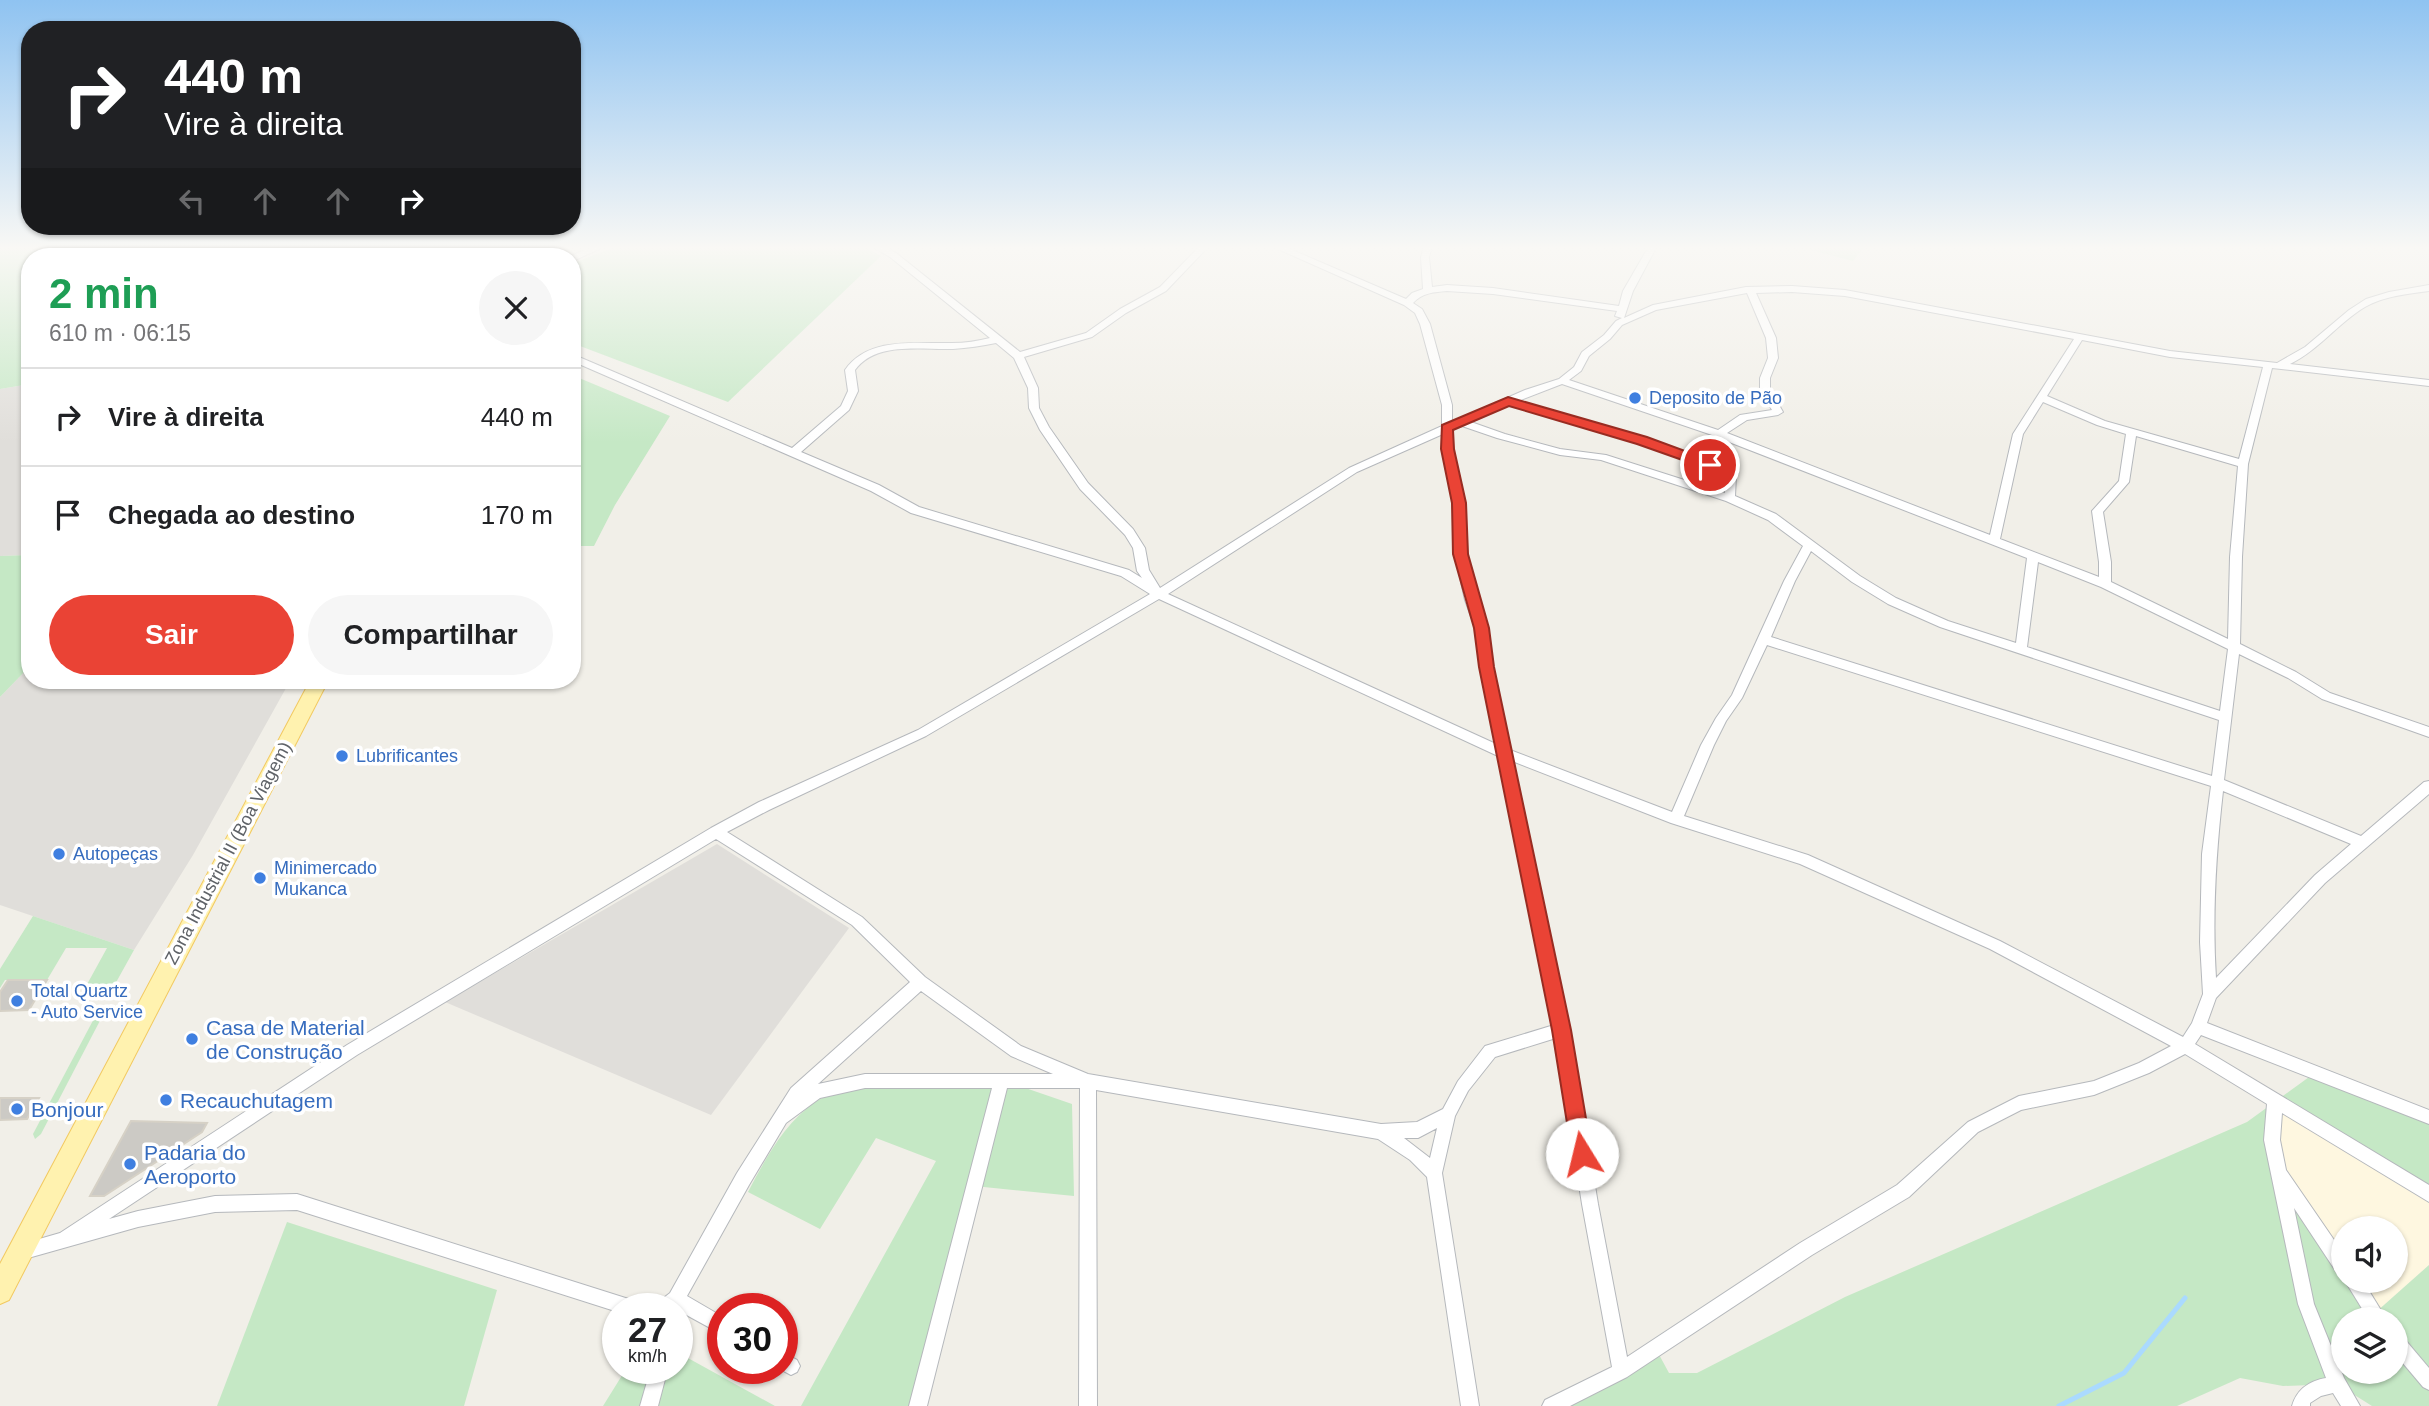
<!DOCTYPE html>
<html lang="pt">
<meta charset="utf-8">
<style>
:root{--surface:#fff;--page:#f6f6f6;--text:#202124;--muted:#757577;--line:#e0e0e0;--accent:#ea4335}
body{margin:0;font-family:Helvetica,sans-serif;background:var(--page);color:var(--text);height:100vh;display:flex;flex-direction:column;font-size:26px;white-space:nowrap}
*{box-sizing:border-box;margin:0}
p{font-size:23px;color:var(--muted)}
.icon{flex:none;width:38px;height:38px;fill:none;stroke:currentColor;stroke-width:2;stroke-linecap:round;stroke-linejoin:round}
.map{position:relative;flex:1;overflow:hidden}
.sheet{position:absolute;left:21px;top:248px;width:560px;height:441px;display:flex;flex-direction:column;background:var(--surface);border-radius:28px;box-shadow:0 2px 5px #0004}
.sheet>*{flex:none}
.top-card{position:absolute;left:21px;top:21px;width:560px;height:214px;border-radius:28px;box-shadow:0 2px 5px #0004;background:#202124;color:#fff;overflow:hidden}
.controls{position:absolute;left:2331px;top:1216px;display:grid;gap:14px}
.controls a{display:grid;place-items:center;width:77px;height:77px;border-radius:50%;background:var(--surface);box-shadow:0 2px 5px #0004;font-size:35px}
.speed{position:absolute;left:602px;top:1293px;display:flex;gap:14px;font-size:35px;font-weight:700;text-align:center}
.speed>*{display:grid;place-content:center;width:91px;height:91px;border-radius:50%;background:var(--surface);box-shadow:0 2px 5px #0004;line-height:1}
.speed small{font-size:18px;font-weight:400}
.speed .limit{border:10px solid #d22;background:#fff;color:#111}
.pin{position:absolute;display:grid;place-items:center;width:60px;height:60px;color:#fff;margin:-30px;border:4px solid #fff;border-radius:50%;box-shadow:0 2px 7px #0007}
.me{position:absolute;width:77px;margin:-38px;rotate:351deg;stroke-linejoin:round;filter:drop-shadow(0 0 5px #0008)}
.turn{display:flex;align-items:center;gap:24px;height:147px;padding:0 28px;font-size:32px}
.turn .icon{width:91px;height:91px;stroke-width:2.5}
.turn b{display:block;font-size:49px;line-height:60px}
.lanes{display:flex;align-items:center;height:66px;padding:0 28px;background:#0003;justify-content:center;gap:35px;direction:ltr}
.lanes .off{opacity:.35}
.round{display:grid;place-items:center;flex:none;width:74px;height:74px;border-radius:37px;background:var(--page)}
.summary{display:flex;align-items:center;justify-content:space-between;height:119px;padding:0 28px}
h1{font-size:42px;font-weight:800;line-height:52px;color:#1e9e55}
.action{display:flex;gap:14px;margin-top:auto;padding:14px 28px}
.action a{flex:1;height:80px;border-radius:42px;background:var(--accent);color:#fff;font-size:28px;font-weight:800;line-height:80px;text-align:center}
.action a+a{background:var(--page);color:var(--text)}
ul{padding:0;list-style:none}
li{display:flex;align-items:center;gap:21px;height:98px;padding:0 28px;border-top:2px solid var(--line)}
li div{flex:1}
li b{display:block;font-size:26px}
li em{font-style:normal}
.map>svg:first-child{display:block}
.commercial{fill:#fef7e0}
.industrial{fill:#e0deda}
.green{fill:#c5e8c5;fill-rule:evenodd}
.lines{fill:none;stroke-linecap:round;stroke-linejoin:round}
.stream-far1{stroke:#aadaff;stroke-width:3.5}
.stream{stroke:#aadaff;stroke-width:5}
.building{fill:#cccac5;stroke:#d6d1c6;stroke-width:2}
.minor-casing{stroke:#b5b8bc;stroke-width:2}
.primary-casing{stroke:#f2c960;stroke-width:2}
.minor{fill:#fff;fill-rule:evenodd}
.primary{fill:#fff2af;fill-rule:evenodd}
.route{fill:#ea4335;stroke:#982c22;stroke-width:2}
.shop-dot{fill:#3f7fe0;stroke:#fff;stroke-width:2.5}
.labels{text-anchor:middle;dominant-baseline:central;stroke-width:7;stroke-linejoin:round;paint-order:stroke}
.shop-label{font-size:18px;fill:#366cbe;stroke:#fff;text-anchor:start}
.street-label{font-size:18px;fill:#5f6368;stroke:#fff}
.near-shop-label{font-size:21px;fill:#366cbe;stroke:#fff;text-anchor:start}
</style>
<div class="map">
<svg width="2429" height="1406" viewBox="0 0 2429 1406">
<rect width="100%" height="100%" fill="#f1efe8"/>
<!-- commercial -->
<path class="commercial" d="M2275 1102 2429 1194V1265L2375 1313 2353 1281H2396V1228H2343V1267L2280 1173Z"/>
<!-- industrial -->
<g class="industrial">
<path d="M350 246H524L518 257H377Z"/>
<path d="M30 384V555L0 556V389Z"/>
<path d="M30 666V681H290L193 855 134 950 0 905V697Z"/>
<path d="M717 844 849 928 711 1115 445 1002Z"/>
</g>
<!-- green -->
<g class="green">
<path d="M0 246H219L210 257H30V384L0 389Z"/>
<path d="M618 246H863L881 256 728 402 572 343V270L576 262Z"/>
<path d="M1795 246H1865L1853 261Z"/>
<path d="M572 375 670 416 615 505 594 546H572Z"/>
<path d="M30 555V666L0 697V556Z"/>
<path d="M33 916 134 950 114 986 85 988 107 948H66L47 980H5L0 988V969Z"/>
<path d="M103 1007 105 1011 41 1134 35 1139 33 1134 98 1011Z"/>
<path d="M2316 1072 2429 1117V1194L2276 1103 2280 1174 2343 1267V1281H2353L2375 1313 2429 1265V1406H2372L2337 1384 2283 1386 2240 1378 2177 1406H1551L1656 1349 1669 1373H1697L1845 1297 2247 1122ZM2343 1320H2396V1372H2343Z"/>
<path d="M981 1080H1002L1072 1104 1074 1196 974 1186 918 1406H801L936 1161 876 1138 820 1229 748 1192C766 1158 783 1125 815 1102 841 1083 945 1083 981 1080Z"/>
<path d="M287 1222 497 1290 464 1406H217Z"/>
<path d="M677 1352 775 1406H603L626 1369 677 1368Z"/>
</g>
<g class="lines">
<!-- stream-far1 -->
<path class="stream-far1" d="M555 257 561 246"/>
<!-- stream -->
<path class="stream" d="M2059 1406 2124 1373 2185 1298"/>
</g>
<!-- building -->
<g class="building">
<path d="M8 980H47L29 1010 0 1011V992Z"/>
<path d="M0 1098H39L27 1119 0 1120Z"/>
<path d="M131 1121 207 1123 202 1132 104 1196H90Z"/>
</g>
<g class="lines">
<defs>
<g id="minor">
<path d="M594 246H606L575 260 572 261V257H568Z"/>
<path d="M871 246H882L896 253 1020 352 1086 333 1120 309 1160 287 1200 246H1209L1166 291 1126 313 1092 337 1024 357 1038 388 1039 408 1049 427 1088 483 1133 529 1145 548 1149 570 1160 588 1349 468 1442 426V405L1420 324 1415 313 1404 305 1271 246H1283L1406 299 1412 293 1423 289 1421 257 1424 246H1432L1429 257 1432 287 1447 285 1493 288 1619 306 1623 291 1649 246H1657L1633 291 1624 318 1653 305 1746 287 1792 286 1845 290 2170 351 2277 363 2305 347 2349 310 2366 299 2389 292 2429 285V291C2407 294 2384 296 2365 307 2338 323 2319 350 2290 364L2429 380V386L2272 368 2248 464 2242 557 2240 644 2296 672 2330 693 2429 727V737L2322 699 2288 678 2239 654 2224 780 2361 836 2424 782 2429 781V794L2325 883 2216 998 2207 1023 2429 1110V1124L2201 1035 2195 1044 2429 1185V1202L2282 1113 2280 1140 2286 1170 2343 1253V1275L2337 1273 2294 1208 2314 1304 2344 1378 2360 1406H2341L2333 1393 2321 1396 2310 1403V1406H2292C2297 1389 2309 1381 2326 1378L2298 1304 2264 1140 2267 1104 2185 1054 2149 1073 2094 1095 2021 1110 1978 1132 1909 1197 1812 1255 1627 1377 1570 1406H1542L1545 1400 1612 1367 1582 1204 1556 1038 1495 1057 1468 1091 1455 1116 1442 1173 1479 1406H1461L1427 1177 1410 1160 1378 1139 1096 1090 1097 1406H1079L1080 1088H1007L927 1406H909L992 1088H865L820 1098 786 1123 749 1185 687 1296 723 1317V1335L681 1312 677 1316V1309H655L657 1303 670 1293 737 1173 791 1088 910 982 852 925 716 839 357 1055 109 1219 138 1211 215 1196 297 1194 635 1301 641 1303 643 1309H618V1312L297 1210 215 1212 138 1227 21 1260 15 1258 13 1252 15 1246 60 1233 347 1045 711 828 759 802 918 730 1150 594 1121 576 911 513 871 491 572 361V354L792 448 841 406 848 391 845 370C869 336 916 344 952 343 965 343 978 341 990 338L890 257ZM1447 291 1493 294 1617 311 1615 316 1622 318 1616 321 1604 335 1582 352 1574 367 1559 379 1525 390 1452 422V405L1430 324 1422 309 1413 303C1422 293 1434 292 1447 291ZM1792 292 1845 296 2074 339 2013 434 1990 535 1727 433 1747 420 1778 415 1783 412 1770 389V378L1778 358 1776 338 1756 293ZM1747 293 1766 338 1768 358 1760 378V389L1772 410 1740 415 1718 430 1569 380 1581 371 1589 356 1610 339 1622 325 1656 310ZM2082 340 2170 357 2263 367 2239 459 2105 421 2047 396ZM996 343 1014 358 1028 388 1029 408 1040 430 1080 489 1125 535 1133 548 1137 571 1142 578 1129 570 919 507 879 485 801 452 849 410 858 391 855 370C876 341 921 350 953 349 967 348 982 346 996 343ZM1562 384 1715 436 1726 453 1725 467 1646 439 1518 401ZM2043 402 2097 425 2126 434 2119 481 2092 511 2099 562V577L2000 539 2023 434ZM1509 405 1638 443 1725 474V493L1606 455 1560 449 1505 434 1471 422ZM1462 426 1497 438 1560 455 1601 460 1726 501 1768 520 1803 546 1784 581 1732 695 1716 718 1701 745 1672 812 1510 750 1492 667 1487 628 1477 600 1467 554 1464 503 1453 449V430ZM1443 434V449L1454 503 1455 554 1465 600 1475 628 1480 667 1496 744 1168 594 1357 472ZM2136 436 2238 466 2230 557 2228 639 2111 582V562L2103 512 2129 482ZM1729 442 2027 558 2016 643 1948 621 1896 598 1860 576 1776 514 1735 496 1736 476 1738 473 1736 470V453ZM1811 551 1852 582 1888 604 1940 627 2219 720 2212 776 1771 637 1795 581ZM2038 562 2101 587 2228 649 2220 711 2027 647ZM1159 599 1498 756 1554 1025 1485 1046 1458 1081 1443 1109 1417 1122 1381 1124 1088 1074 1021 1046 925 977 862 917 727 832 769 810 926 736ZM1767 645 2211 786 2202 854 2200 942 2203 994 2192 1023 2183 1037 2000 941 1808 855 1684 816 1714 745 1726 721 1742 698ZM1512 761 1671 823 1800 864 1990 949 2171 1046 2139 1063 2094 1081 2019 1096 1968 1122 1897 1185 1800 1243 1627 1357 1598 1204 1569 1029ZM2223 791 2351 844 2315 875 2216 978C2212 915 2216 853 2223 791ZM921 991 1011 1056 1053 1074H865L818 1084ZM1437 1128 1430 1158 1404 1138H1418Z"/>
<path d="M2345 1281H2363L2387 1320H2369Z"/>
<path d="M2396 1334 2402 1336 2429 1368V1390L2423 1387 2396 1355Z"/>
<path d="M782 1352 797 1360 800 1366 797 1372 791 1375 778 1368H782Z"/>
<path d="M651 1368H668L658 1406H640Z"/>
</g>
<g id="primary">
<path d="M543 246H557L551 257H537Z"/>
<path d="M310 681H328L9 1300 0 1304V1264Z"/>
</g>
</defs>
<!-- minor casing -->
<use href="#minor" class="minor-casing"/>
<!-- primary casing -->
<use href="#primary" class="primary-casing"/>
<!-- minor -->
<use href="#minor" class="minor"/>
<!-- primary -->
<use href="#primary" class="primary"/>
</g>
<!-- sky -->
<linearGradient id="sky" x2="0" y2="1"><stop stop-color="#8fc3f1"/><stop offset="0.56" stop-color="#f9f8f5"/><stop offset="1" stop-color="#f9f8f5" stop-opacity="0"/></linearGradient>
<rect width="2429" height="443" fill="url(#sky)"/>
<!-- route -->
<path class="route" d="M1508 397 1647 437 1715 462 1717 465 1710 470 1705 468 1637 444 1509 406 1453 430 1454 449 1466 503 1468 554 1489 628 1494 667 1571 1030 1592 1154 1589 1161 1582 1164 1575 1161 1572 1154 1552 1030 1479 667 1474 628 1453 554 1452 503 1441 449 1442 425Z"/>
<!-- markers -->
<g class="shop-dot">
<circle cx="1635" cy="398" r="7"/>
<circle cx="342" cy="756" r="7"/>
<circle cx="59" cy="854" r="7"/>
<circle cx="260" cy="878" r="7"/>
<circle cx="17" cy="1001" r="7"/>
<circle cx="192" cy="1039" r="7"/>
<circle cx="166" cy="1100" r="7"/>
<circle cx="17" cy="1109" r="7"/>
<circle cx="130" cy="1164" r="7"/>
</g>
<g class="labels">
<!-- shop labels -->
<g class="shop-label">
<text x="1649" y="398">Deposito de Pão</text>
<text x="356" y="756">Lubrificantes</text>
<text x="73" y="854">Autopeças</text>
<text x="274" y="868">Minimercado<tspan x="274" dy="21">Mukanca</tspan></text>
<text x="31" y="991">Total Quartz<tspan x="31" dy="21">- Auto Service</tspan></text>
</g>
<!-- street labels -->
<g class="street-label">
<text transform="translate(228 853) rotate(-62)">Zona Industrial II (Boa Viagem)</text>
</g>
<!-- near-shop labels -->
<g class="near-shop-label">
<text x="206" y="1027">Casa de Material<tspan x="206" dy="24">de Construção</tspan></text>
<text x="180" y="1100">Recauchutagem</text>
<text x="31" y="1109">Bonjour</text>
<text x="144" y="1152">Padaria do<tspan x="144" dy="24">Aeroporto</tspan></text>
</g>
</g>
</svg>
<div class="controls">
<a><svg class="icon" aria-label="sound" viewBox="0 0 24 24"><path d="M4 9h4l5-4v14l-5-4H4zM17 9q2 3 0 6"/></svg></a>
<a><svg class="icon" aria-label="layers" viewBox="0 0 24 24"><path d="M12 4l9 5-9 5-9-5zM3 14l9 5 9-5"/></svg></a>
</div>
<div class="speed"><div>27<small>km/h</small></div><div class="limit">30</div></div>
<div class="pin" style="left:1710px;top:465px;background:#d93025"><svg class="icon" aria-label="arrive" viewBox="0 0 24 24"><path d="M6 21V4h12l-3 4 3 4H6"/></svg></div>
<svg class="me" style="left:1582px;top:1154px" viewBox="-20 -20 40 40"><circle r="19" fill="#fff"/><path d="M0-13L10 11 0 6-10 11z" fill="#ea4335"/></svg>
<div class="top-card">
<div class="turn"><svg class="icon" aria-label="right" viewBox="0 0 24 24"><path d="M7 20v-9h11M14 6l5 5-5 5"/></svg><div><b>440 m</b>Vire à direita</div></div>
<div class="lanes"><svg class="icon off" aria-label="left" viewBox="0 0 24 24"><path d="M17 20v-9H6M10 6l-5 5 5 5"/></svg><svg class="icon off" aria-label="ahead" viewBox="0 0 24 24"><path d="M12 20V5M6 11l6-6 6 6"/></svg><svg class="icon off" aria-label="ahead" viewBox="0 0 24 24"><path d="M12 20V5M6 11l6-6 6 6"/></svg><svg class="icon" aria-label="right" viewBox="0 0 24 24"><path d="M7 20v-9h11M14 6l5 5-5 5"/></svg></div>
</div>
<section class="sheet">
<div class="summary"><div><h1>2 min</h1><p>610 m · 06:15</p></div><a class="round"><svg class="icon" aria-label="close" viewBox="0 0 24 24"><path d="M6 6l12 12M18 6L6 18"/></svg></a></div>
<ul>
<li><svg class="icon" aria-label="right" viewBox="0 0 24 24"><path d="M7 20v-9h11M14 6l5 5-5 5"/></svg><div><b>Vire à direita</b></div><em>440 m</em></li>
<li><svg class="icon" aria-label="arrive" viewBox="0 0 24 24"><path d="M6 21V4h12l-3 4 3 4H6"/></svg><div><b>Chegada ao destino</b></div><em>170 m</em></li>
</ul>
<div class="action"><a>Sair</a><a>Compartilhar</a></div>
</section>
</div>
